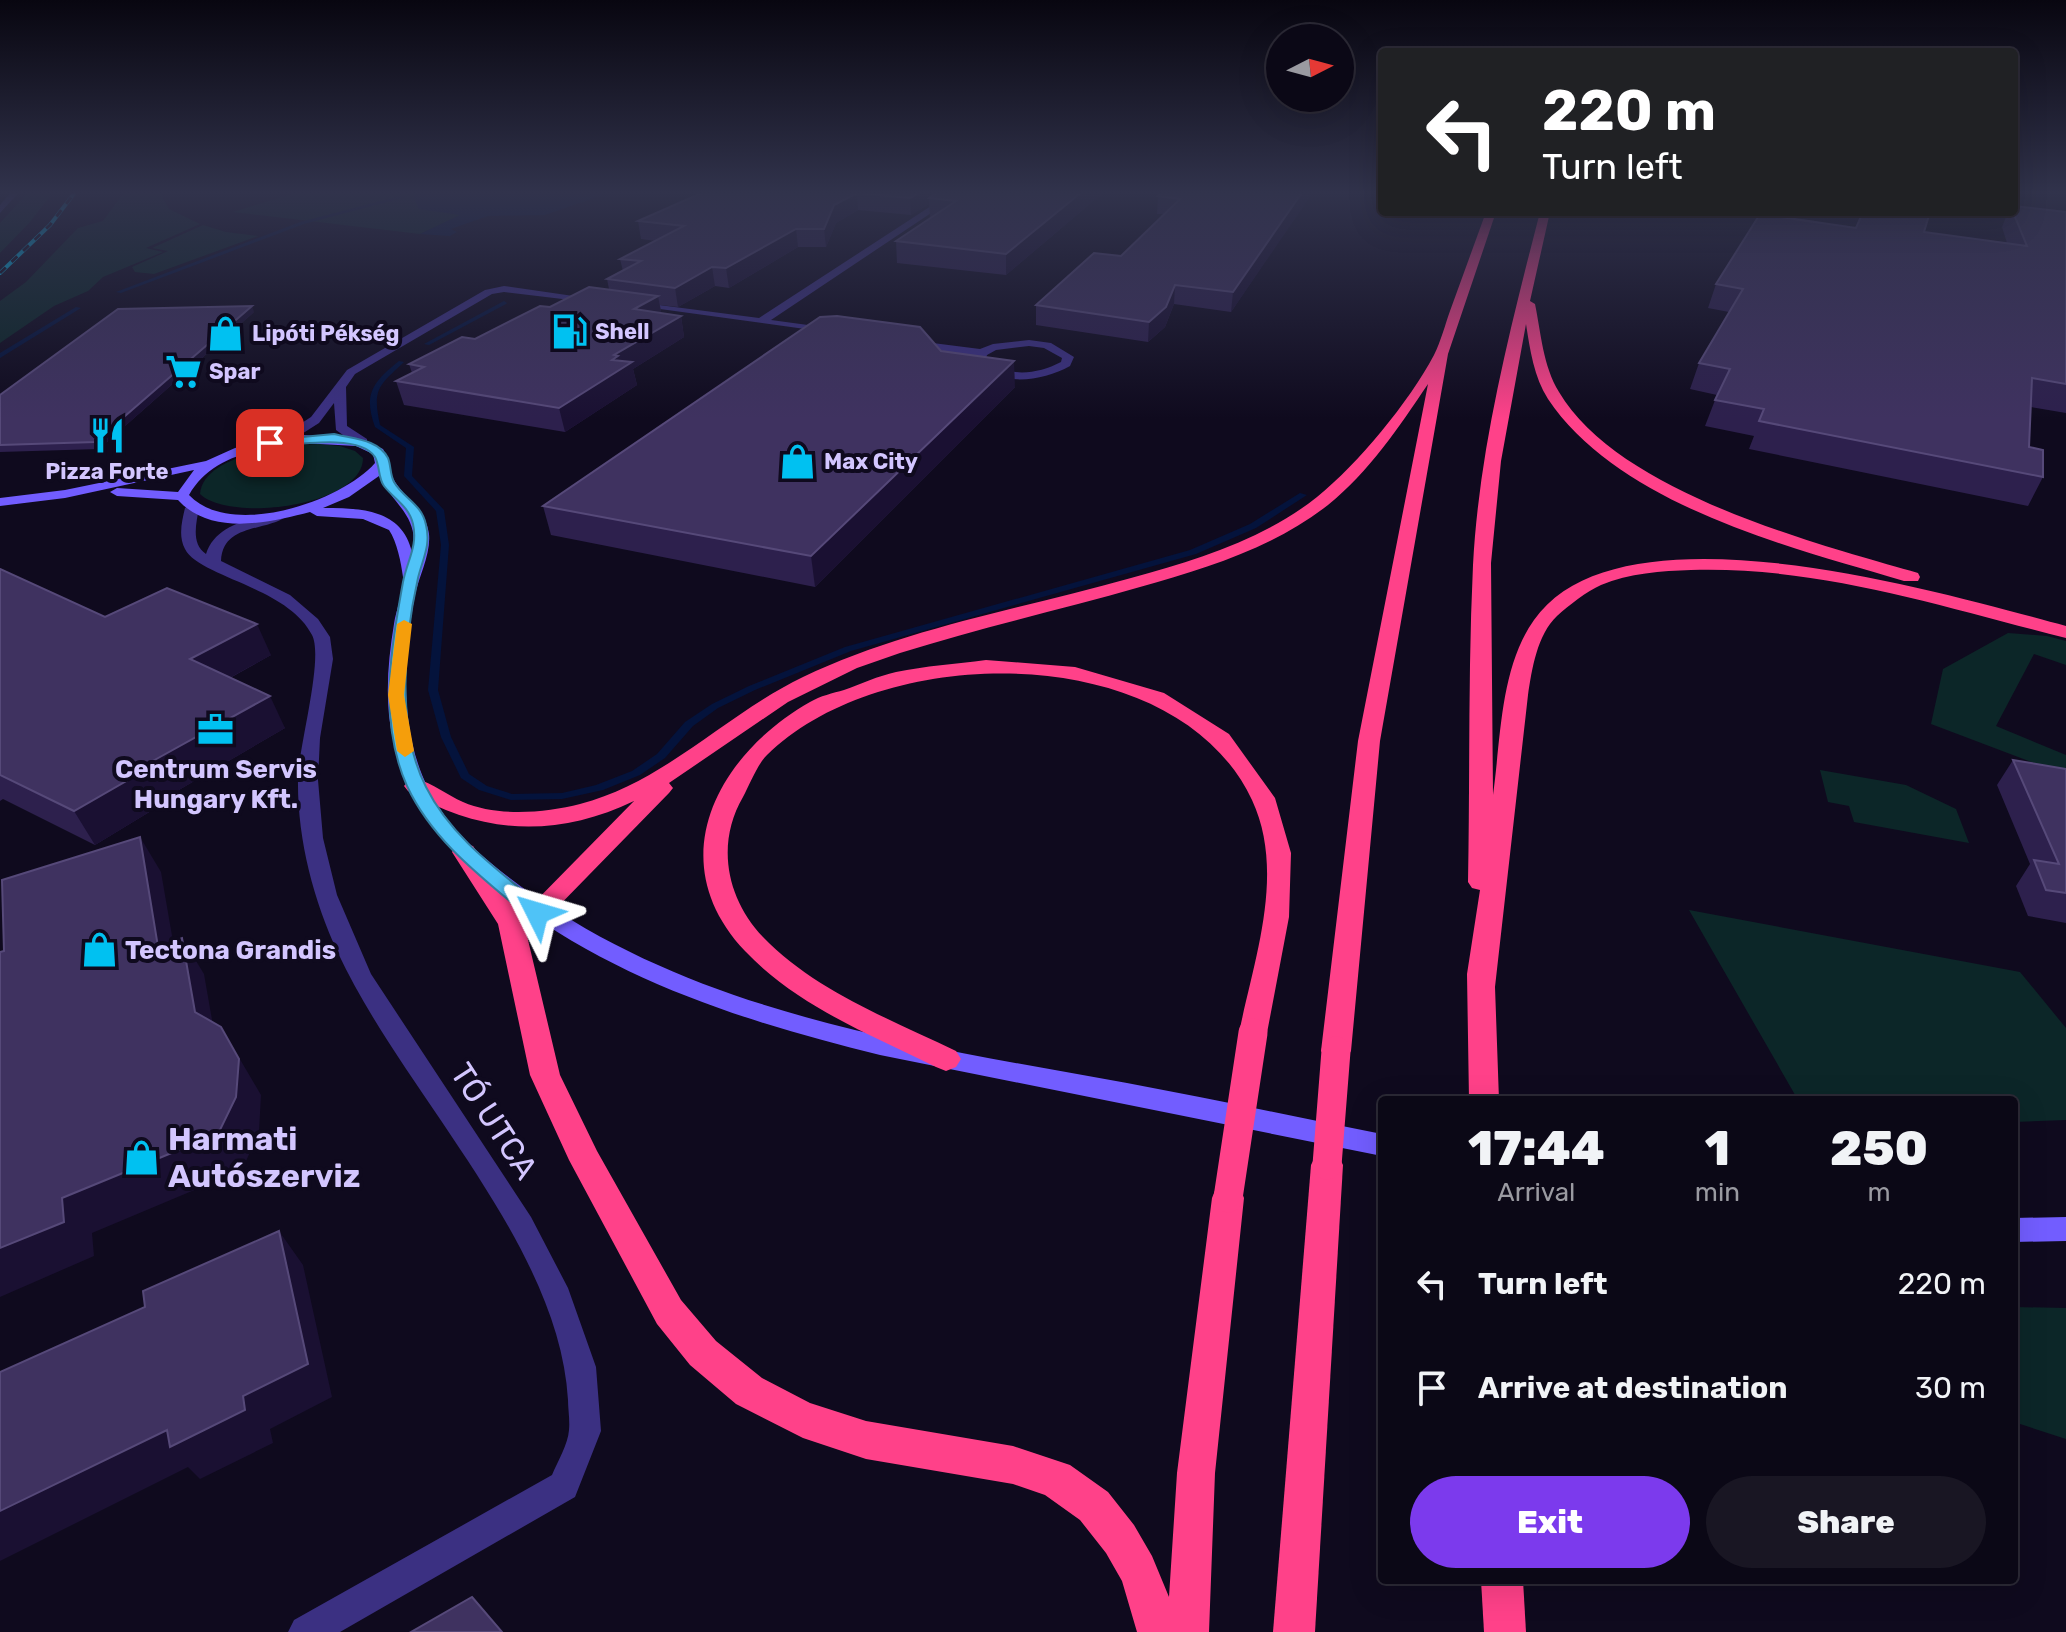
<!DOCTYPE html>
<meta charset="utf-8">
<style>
:root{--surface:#0b0816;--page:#191623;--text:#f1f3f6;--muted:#9a9aa1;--line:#2b2935;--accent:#7c3aed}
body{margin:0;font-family:Rubik,sans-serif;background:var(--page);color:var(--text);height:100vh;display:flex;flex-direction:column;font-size:30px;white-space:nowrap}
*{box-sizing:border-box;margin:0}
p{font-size:26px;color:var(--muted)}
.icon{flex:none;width:44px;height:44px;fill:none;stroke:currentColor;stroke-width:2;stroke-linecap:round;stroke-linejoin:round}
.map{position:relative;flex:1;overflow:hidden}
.drawer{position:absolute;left:1378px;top:1096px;width:640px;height:488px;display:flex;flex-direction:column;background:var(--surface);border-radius:8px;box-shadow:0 8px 32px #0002,0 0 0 2px var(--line)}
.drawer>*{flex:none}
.hud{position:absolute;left:1378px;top:48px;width:640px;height:168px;border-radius:8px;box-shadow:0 8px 32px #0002,0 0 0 2px var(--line);background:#202124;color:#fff;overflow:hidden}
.needle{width:52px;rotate:84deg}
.fabs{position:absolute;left:1266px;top:24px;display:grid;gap:16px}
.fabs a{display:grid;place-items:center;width:88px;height:88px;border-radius:50%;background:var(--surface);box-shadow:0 8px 32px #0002,0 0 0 2px var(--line);font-size:40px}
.pin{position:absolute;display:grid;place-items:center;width:68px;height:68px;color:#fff;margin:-34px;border-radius:16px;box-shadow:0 4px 12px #0006}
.me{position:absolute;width:88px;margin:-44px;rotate:310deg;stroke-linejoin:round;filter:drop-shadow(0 0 6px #0008)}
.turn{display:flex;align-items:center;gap:28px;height:168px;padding:0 32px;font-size:36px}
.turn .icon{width:104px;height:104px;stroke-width:2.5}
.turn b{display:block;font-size:56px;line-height:68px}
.eta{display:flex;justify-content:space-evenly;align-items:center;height:136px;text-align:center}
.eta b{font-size:48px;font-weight:800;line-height:56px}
.cta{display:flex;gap:16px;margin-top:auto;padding:16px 32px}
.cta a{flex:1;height:92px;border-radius:48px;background:var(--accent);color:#fff;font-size:32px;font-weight:800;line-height:92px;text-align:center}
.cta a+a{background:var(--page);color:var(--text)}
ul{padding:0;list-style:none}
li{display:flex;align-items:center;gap:24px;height:104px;padding:0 32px}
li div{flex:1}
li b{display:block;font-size:30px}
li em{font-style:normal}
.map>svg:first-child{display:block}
.green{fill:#0c2628}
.water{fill:#04133c}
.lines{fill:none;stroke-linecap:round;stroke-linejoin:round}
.stream{fill:#04133c;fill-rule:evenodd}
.street{fill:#3b3082;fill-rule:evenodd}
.secondary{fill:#725dff;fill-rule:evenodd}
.highway{fill:#ff4189;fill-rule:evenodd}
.rail-casing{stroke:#00c1f1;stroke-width:4}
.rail{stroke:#0f0a1e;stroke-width:3;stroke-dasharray:8;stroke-linecap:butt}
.highway-bridge{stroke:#ff4189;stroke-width:29}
.wall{fill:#2d204d}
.shaded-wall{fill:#1a1032}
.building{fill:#3f3260;stroke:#564979;stroke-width:2}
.route{fill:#4fc3f7;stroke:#337fa1;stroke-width:2}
.slow{fill:#f59e0b}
.labels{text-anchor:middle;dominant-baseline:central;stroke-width:8;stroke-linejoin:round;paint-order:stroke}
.far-poi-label{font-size:22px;font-weight:bold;fill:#d3c6ff;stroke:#0f0a1e;text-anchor:start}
.poi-label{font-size:26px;font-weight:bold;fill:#d3c6ff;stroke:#0f0a1e}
.near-street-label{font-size:32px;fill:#d3c6ff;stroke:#0f0a1e}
.near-poi-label{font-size:32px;font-weight:bold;fill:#d3c6ff;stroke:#0f0a1e;text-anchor:start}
</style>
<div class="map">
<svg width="2066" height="1632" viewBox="0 0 2066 1632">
<rect width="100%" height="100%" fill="#0f0a1e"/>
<!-- green -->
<g class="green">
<path d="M29 191H54L30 222 0 253V223Z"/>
<path d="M125 191H159L169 209 200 224 146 248 163 252 103 277 88 291 54 306 0 343V301L26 282 78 228 103 221Z"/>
<path d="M302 191H425L416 193 414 198 461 215 420 234 233 212Z"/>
<path d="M203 225 226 232 258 236 154 274 135 272 132 267 168 251 152 248Z"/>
<path d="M320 444 340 446 355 451 363 458C363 506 230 523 200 494 203 454 288 445 320 444Z"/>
<path d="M2008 633 2047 636 2066 641V665L2034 654 1996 726 2066 755V775L1931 724 1943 669Z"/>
<path d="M1820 770 1906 785 1956 809 1969 843 1854 822 1849 806 1828 802Z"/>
<path d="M1689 910 2020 972 2066 1028V1120L2014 1122V1100H1798Z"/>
<path d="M2014 1307 2066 1308V1439L2014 1422Z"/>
</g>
<!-- water -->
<path class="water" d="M425 191H614L545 215 488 216 451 229 457 232 450 236 420 234 460 215 419 209 414 198 416 193Z"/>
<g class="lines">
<!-- stream -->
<g class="stream">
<path d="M400 196 402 198 304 224 121 293 116 292 300 222Z"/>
<path d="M504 301 507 303 506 304 429 345 424 344Z"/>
<path d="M76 307 81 308 0 358V353Z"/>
<path d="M399 361 404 362C379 386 372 388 380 425L414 447 412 476 444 510 449 545 438 690 451 737 469 774 487 786 512 794 562 793 596 785 632 771 657 754 685 722 712 704 749 686 845 647 1190 550 1250 524 1300 493 1307 495 1256 528 1196 554 851 651 755 690 718 708 693 726 665 758 640 775 603 790 562 799 511 800 479 790 461 778 441 737 428 690 441 545 436 511 404 476 406 448 375 427C363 394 373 382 399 361Z"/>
</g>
<!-- street -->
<g class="street">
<path d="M12 191H20L0 213V205Z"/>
<path d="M954 191H964L771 320 830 328 835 331 834 333 631 305 636 302 759 318Z"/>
<path d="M504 286 601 300 596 303 504 292 492 294 355 374 346 387 347 426 367 439V445H357L336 430 334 403 319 423 286 444 274 441 311 417 347 370 485 290Z"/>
<path d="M909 340 980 349 993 344 1029 340 1051 343 1074 357 1070 366C1041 382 999 387 973 362L975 356 905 345V341ZM1029 346 1044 348 1062 358 1061 362C1036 375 1009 377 985 361L987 355 996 350Z"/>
<path d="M192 504 199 508C196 524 191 544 206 554 216 523 252 519 280 512L287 516C266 532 223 523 221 561L290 595 318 619 330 637 333 659 320 738 318 780 323 838 337 895 371 974 531 1217 568 1288 596 1367 601 1431 575 1497 340 1632H288L294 1620 552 1475C558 1461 568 1444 569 1430 570 1420 568 1409 568 1400 559 1243 403 1093 338 953 313 899 297 838 298 778 299 745 324 658 312 635 288 587 199 577 185 549 178 536 182 521 185 508Z"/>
</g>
<!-- secondary -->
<g class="secondary">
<path d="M302 435 359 439 383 449C389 459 389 472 395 482 407 500 426 511 429 534 431 554 419 576 415 595 403 658 399 730 428 788 449 832 491 865 530 893 706 1017 920 1045 1127 1083 1212 1099 1297 1117 1382 1134V1156L880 1055C750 1023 626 984 517 905 451 857 398 800 389 715 386 685 389 654 394 624 396 610 404 591 403 577 401 562 397 542 389 530L363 519 317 516 310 512C268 523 211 536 178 500L117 496 110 492 117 488 178 492 194 470 65 498 0 506V498L65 490 206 461 235 448ZM302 443 356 446 373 454 375 463C341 502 230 539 189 495 212 455 260 448 302 443ZM379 476C392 503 421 518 412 552 402 509 361 508 323 508L349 497Z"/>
<path d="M2066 1217V1241L2014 1242V1218Z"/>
</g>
<!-- highway -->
<g class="highway">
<path d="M1486 212H1496L1448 354 1380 741 1351 1051 1346 1059 1336 1062 1326 1059 1321 1051 1358 741 1428 384C1399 427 1369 472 1328 505 1273 548 1206 568 1140 587 1060 610 979 628 900 653L857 668 788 702 669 783 673 788 669 793 546 919 537 922 528 919 524 913 634 801C557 838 481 835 408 791L404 786 408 781 416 779C433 783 447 795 463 802 497 817 545 813 580 804 665 782 726 714 803 677 906 628 1021 609 1131 578 1196 560 1263 540 1317 497 1358 464 1409 402 1434 355 1441 341 1445 325 1450 311 1462 278 1474 245 1486 212Z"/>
<path d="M1540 212H1550L1530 301 1535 304C1541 333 1543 366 1559 392 1617 491 1812 543 1918 573L1920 577 1918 581H1904C1789 547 1619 505 1548 399 1534 377 1530 350 1526 324L1501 461 1491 563 1493 795C1501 738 1500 668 1534 620 1621 496 1946 594 2066 626V638C1943 607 1819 566 1691 570 1662 571 1629 573 1601 585 1587 591 1568 606 1557 616 1537 635 1532 669 1528 695L1495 987 1499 1100H1469L1467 974 1480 890 1472 888 1468 882C1470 777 1468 670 1473 565 1479 448 1511 325 1540 212Z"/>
<path d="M986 660 1075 667 1164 693 1229 734 1275 798 1291 853 1289 917 1267 1033 1263 1041 1253 1044 1243 1041 1239 1033C1254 959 1286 873 1252 800 1176 638 882 641 767 755 757 765 750 784 743 797 716 843 726 898 763 937 815 991 890 1019 956 1051L961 1059 956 1067 946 1071 936 1067C869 1034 797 1006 745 951 660 861 717 755 810 702 820 696 833 693 844 690 861 684 878 676 896 672 925 666 956 664 986 660Z"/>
<path d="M464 844 473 846 524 923 560 1075 597 1151 681 1300 716 1341 762 1378 810 1403 866 1421 1013 1446 1070 1465 1108 1492 1134 1525 1152 1556 1169 1597 1177 1473 1212 1198 1216 1188 1228 1184 1240 1188 1244 1198 1215 1473 1209 1632H1137L1122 1581 1106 1553 1080 1520 1045 1495 1013 1484 866 1459 803 1438 736 1404 690 1365 657 1324 569 1160 530 1075 498 924 452 852 455 846Z"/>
<path d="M1327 1151 1338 1155 1343 1165 1315 1632H1273L1311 1165 1316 1155Z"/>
<path d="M1481 1580H1523L1526 1632H1484Z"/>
</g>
<defs>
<path id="rail" d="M0 273 50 225 76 191"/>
</defs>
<!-- rail casing -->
<use href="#rail" class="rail-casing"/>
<!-- rail -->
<use href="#rail" class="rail"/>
<!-- highway-bridge -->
<g class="highway-bridge">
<path d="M1327 1165 1336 1051"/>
<path d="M1228 1198 1253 1033"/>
</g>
</g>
<!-- wall -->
<g class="wall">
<path d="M706 191H1105L1006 275 897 263 896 241 931 218 930 217 929 204 911 215 858 210 836 223 826 247H798L729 288 715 286 678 307 660 305 661 313 681 316 684 337 633 369 637 385 565 432 404 405 396 381 412 373 409 364 475 339 550 307 609 289 607 279 623 271 620 259 656 241 641 239 638 221Z"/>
<path d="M1158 196 1306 201 1231 312 1174 304 1165 327 1148 342 1036 325V305L1121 256 1164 214H1157Z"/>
<path d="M2008 212H2066V413L2031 407 2029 447 2043 477 2028 506 1749 449 1754 436 1705 426 1717 395 1690 389 1699 363 1729 312 1708 308 1716 284 1856 228 1924 232 2007 243 2002 227Z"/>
<path d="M254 312 99 449 0 452V395Z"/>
<path d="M941 351 1015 387 815 587 551 535 543 506Z"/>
<path d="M0 569 105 617 271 655 230 678 285 728 172 794 174 797 95 845 3 799 0 801Z"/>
<path d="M2013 760 2066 769V923L2028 916 2016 886 2030 864 1997 785Z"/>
</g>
<!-- shaded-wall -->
<g class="shaded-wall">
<path d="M922 191H949L929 198V204L911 215 910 198Z"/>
<path d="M1083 191H1105L1006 275V254Z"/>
<path d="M1303 191H1314L1231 312 1233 292Z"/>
<path d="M857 193 858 210 836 223 826 247 824 229 834 205Z"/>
<path d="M796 229 798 247 729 288 726 268Z"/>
<path d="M712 267 715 286 678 307 675 288Z"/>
<path d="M1175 285 1174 304 1165 327 1148 342 1149 322Z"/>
<path d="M658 296 662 317 634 309Z"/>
<path d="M252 306 254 312 99 449 95 442Z"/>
<path d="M681 316 684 337 633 369 637 385 565 432 559 408 612 360 614 355Z"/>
<path d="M1014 361 1015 387 815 587 811 556Z"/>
<path d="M257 624 271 655 206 691 190 659Z"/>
<path d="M270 696 285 728 172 794 174 797 95 845 74 811 151 762Z"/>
<path d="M140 837 161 872 180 982 158 947Z"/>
<path d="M182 938 204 974 217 1048 195 1012Z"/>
<path d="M221 1027 261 1095 259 1132 242 1170 92 1233 94 1256 0 1297V1248L62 1198Z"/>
<path d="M279 1231 303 1265 332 1397 270 1429 273 1443 200 1479 188 1467 0 1561V1511L167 1430 243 1396Z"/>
</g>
<!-- building -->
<g class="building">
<path d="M706 191H922L910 198 857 193 834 205 824 229H796L726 268 712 267 675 288 607 279 641 261 620 259 684 226 638 221Z"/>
<path d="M939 191H1083L1006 254 896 241 956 201 929 198Z"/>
<path d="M1164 191H1303L1233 292 1175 285 1166 307 1149 322 1036 305 1094 253 1121 256 1180 199 1158 196Z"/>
<path d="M2014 206 2066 212V384L2032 378 2029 447 2043 450V477L1759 421 1764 409 1715 400 1730 369 1699 363 1743 289 1716 284 1760 214 1856 228 1863 212H1930L1924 232 2027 246 2013 212Z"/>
<path d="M589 287 658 296 634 309 681 316 614 355 618 356 612 360 632 362 559 408 396 381 424 367 409 364 462 337 475 339 540 306 550 307Z"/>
<path d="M252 306 95 442 0 445V395L118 309Z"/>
<path d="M837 316 920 327 941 351 1014 361 811 556 543 506 820 317Z"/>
<path d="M0 569 105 617 167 588 257 624 190 659 270 696 151 762 156 764 74 811 0 775Z"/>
<path d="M2013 760 2066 769V893L2046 890 2034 860 2059 864Z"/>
<path d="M140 837 158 947 182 938 195 1012 221 1027 239 1059 236 1097 218 1134 62 1198 64 1222 0 1248V952L4 951 2 880Z"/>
<path d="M279 1231 308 1364 243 1396 245 1410 170 1447 167 1430 0 1511V1372L145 1307 143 1291Z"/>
<path d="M472 1597 502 1632H411Z"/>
</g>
<!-- sky -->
<linearGradient id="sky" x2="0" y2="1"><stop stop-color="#080610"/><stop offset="0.46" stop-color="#31334c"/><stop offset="1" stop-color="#31334c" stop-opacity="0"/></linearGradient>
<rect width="2066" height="419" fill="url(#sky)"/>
<!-- route -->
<path class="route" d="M334 434C353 439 378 439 388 458 391 465 390 475 394 482 403 498 422 504 426 525 431 545 423 558 418 578 404 640 396 729 426 787 452 839 501 872 544 908L547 913 544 918H530C484 879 433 842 407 786 378 721 391 649 403 582 407 561 418 546 413 524 409 506 394 499 384 486 378 478 380 466 375 457 360 433 295 445 270 447L264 443 270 440Z"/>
<!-- slow -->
<path class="slow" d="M404 620 412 624 404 695 414 751 405 757 397 751 388 695 397 624Z"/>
<!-- icons -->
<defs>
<symbol id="fuel-bare" viewBox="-9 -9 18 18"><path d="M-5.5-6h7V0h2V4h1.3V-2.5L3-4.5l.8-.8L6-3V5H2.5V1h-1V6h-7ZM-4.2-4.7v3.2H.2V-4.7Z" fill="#00c1f1" stroke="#0f0a1e" stroke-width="2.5" paint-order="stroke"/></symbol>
<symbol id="shop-bare" viewBox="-9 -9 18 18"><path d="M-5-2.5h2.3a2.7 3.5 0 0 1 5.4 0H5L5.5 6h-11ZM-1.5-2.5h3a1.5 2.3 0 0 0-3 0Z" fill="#00c1f1" stroke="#0f0a1e" stroke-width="2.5" paint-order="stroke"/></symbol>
<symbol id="supermarket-bare" viewBox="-9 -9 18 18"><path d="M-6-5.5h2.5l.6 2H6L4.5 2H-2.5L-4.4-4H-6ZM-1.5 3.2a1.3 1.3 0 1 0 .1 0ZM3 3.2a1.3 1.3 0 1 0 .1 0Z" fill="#00c1f1" stroke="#0f0a1e" stroke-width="2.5" paint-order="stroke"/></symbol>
<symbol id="restaurant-bare" viewBox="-9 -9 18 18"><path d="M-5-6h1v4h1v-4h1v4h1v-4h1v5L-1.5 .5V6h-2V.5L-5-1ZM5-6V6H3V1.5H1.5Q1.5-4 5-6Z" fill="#00c1f1" stroke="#0f0a1e" stroke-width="2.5" paint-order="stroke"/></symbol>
<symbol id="office-bare" viewBox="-9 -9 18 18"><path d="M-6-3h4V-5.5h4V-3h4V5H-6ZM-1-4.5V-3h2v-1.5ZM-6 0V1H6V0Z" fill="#00c1f1" stroke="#0f0a1e" stroke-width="2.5" paint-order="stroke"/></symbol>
</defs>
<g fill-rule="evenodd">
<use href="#fuel-bare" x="544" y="306" width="51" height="51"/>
<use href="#shop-bare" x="200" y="308" width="51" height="51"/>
<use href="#supermarket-bare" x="158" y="346" width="51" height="51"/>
<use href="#restaurant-bare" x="82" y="410" width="51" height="51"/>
<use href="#shop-bare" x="772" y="436" width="51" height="51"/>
<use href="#office-bare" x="190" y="704" width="51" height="51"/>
<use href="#shop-bare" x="74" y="924" width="51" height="51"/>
<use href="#shop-bare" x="116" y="1132" width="51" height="51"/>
</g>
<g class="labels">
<!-- far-poi labels -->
<g class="far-poi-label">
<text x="595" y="331">Shell</text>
<text x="252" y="333">Lipóti Pékség</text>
<text x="209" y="371">Spar</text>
<text x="824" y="461">Max City</text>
<text x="107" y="471" text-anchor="middle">Pizza Forte</text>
</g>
<!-- poi labels -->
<g class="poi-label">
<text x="216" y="769">Centrum Servis<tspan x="216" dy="30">Hungary Kft.</tspan></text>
<text x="125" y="950" text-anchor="start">Tectona Grandis</text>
</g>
<!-- near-street labels -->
<g class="near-street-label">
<text transform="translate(494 1121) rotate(57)">TÓ UTCA</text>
</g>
<!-- near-poi labels -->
<g class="near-poi-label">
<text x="168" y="1139">Harmati<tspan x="168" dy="37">Autószerviz</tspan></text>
</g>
</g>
</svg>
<div class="fabs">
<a><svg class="needle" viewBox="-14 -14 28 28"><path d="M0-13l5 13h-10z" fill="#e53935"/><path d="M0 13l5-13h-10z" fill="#9a9aa1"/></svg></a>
</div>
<div class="pin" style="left:270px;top:443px;background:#d93025"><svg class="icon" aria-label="arrive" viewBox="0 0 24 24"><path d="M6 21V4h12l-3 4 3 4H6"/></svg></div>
<svg class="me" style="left:537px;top:913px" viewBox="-20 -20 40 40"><path d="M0-17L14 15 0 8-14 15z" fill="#4fc3f7" stroke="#fff" stroke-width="4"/></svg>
<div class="hud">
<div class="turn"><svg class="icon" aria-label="left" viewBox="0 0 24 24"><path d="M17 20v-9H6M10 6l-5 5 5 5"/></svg><div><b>220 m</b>Turn left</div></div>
</div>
<section class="drawer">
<div class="eta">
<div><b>17:44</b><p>Arrival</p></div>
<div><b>1</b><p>min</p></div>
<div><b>250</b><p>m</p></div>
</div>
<ul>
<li><svg class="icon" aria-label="left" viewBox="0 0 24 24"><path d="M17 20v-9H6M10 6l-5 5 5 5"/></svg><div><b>Turn left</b></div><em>220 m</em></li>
<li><svg class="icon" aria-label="arrive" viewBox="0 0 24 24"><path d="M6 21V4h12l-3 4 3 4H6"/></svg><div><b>Arrive at destination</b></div><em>30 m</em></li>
</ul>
<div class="cta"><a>Exit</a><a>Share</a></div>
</section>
</div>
